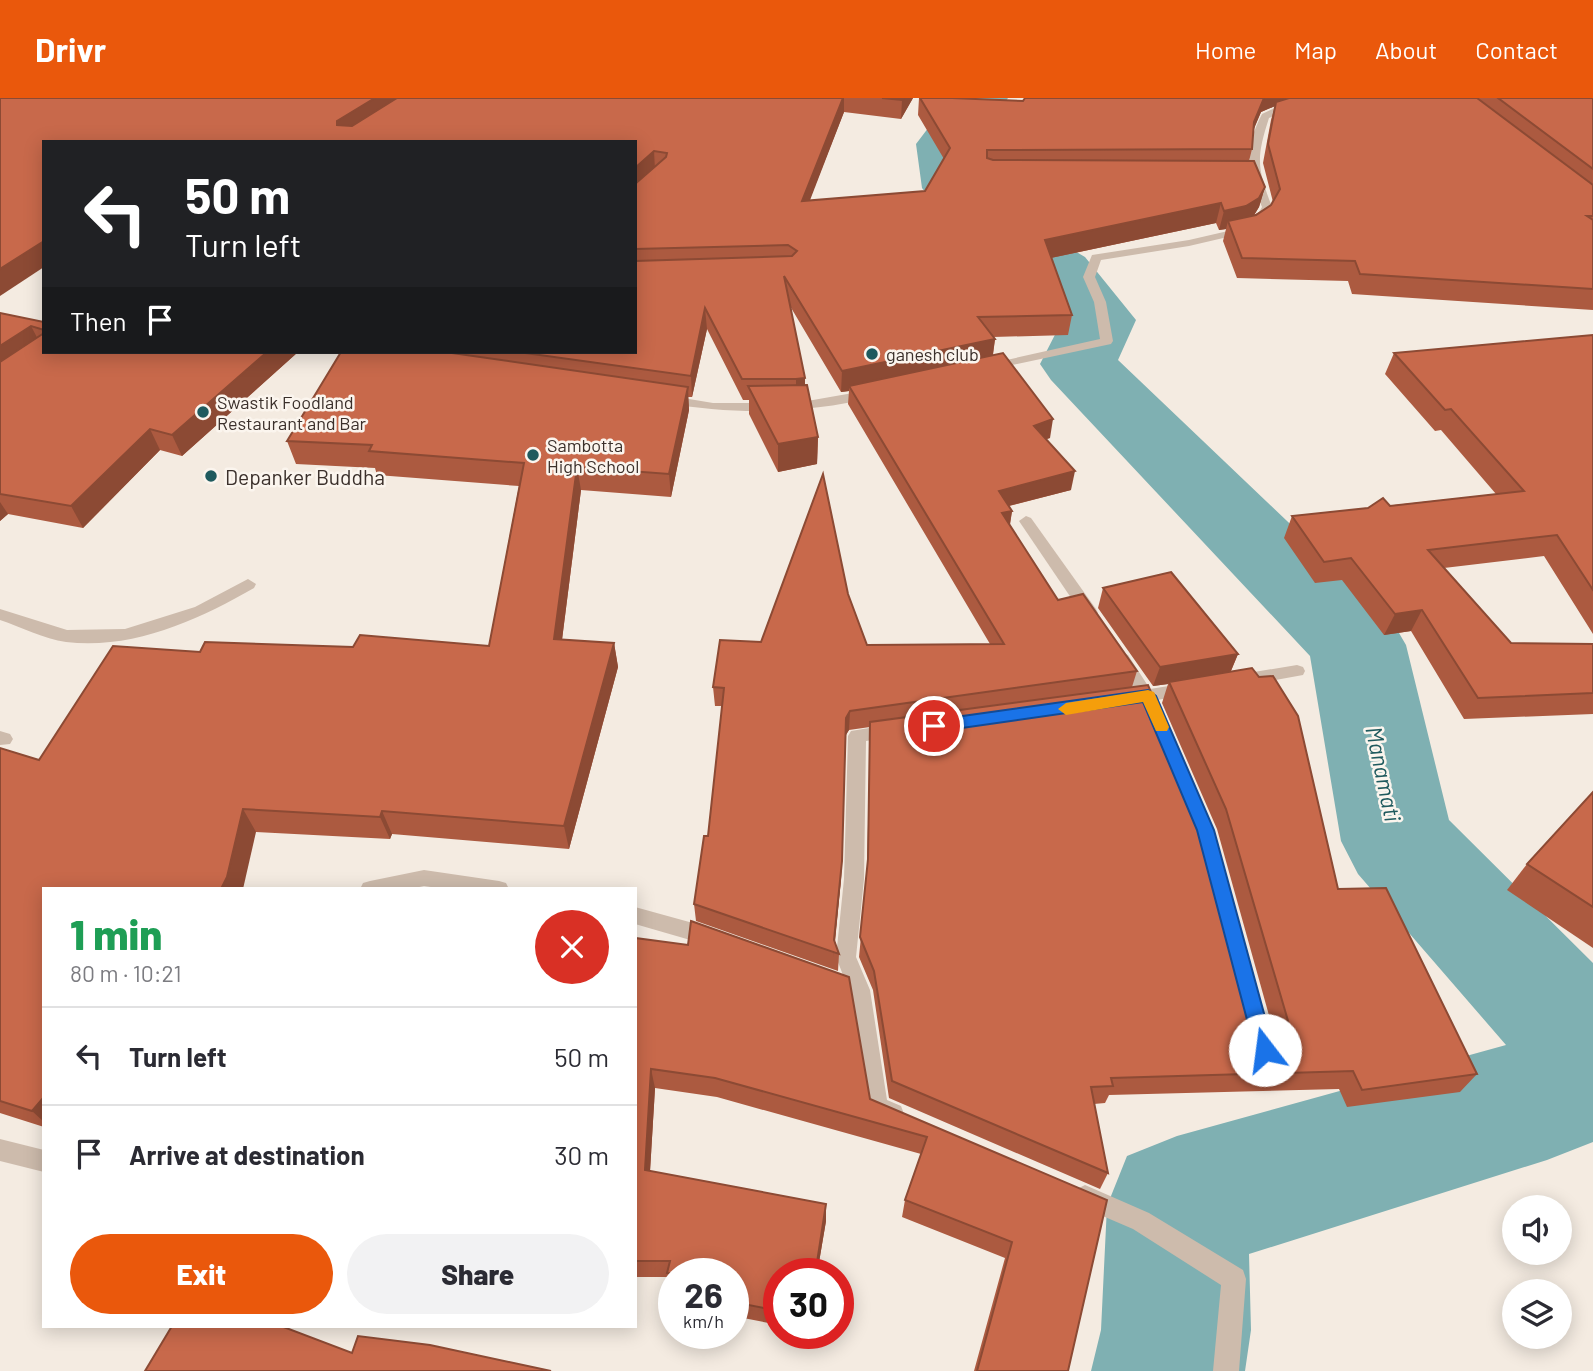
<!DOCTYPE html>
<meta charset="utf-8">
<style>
:root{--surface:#fff;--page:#f2f2f3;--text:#2b2b33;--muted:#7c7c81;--line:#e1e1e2;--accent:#ea580c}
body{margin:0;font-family:Barlow,sans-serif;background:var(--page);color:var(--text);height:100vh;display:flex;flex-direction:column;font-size:26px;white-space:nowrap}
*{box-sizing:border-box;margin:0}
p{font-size:23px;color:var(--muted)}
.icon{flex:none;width:38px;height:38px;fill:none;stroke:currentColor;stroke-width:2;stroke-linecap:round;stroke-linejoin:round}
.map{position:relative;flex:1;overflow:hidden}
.drawer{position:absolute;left:42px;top:789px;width:595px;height:441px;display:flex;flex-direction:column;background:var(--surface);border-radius:0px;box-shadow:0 4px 18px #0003}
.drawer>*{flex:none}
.hud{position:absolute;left:42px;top:42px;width:595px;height:214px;border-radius:0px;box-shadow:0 4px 18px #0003;background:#202124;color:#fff;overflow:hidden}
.tools{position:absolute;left:1502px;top:1097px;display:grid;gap:14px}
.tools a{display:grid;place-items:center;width:70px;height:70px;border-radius:50%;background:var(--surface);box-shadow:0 4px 18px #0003;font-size:35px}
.speed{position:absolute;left:658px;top:1160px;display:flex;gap:14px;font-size:35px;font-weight:700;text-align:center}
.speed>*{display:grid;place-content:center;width:91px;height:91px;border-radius:50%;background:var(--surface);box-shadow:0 4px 18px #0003;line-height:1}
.speed small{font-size:18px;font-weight:400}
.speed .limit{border:10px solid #d22;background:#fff;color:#111}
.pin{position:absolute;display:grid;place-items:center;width:60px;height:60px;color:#fff;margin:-30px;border:4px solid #fff;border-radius:50%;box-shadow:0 2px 7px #0007}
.me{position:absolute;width:77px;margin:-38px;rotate:345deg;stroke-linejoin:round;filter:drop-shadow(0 0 5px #0008)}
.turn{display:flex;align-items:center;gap:24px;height:147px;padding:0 28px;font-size:32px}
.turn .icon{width:91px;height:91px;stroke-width:2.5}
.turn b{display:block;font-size:49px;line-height:60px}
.then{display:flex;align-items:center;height:66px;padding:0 28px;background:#0003;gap:14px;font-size:26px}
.round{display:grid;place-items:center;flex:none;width:74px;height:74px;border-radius:37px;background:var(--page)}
.headline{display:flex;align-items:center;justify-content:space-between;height:119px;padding:0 28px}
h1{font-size:42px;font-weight:800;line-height:52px;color:#1e9e55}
.primary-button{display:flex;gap:14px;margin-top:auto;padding:14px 28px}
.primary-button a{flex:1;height:80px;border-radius:42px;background:var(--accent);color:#fff;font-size:28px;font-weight:800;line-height:80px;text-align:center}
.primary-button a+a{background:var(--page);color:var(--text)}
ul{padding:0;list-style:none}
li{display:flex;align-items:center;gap:21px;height:98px;padding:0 28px;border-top:2px solid var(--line)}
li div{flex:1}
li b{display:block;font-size:26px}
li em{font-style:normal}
header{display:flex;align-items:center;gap:42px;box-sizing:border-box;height:98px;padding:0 35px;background:var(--accent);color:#fff}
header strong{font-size:33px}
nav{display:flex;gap:38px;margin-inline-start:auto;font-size:24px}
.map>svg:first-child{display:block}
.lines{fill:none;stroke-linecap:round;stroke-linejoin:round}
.river{fill:#7fb0b2;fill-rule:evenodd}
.minor{fill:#cdbbac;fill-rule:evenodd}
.wall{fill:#ac5a40;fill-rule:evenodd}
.shaded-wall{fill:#8c4a34}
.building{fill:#c8694b;stroke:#8c4a34;stroke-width:2}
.route{fill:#1a73e8;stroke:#114b97;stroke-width:2}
.slow{fill:#f59e0b}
.poi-dot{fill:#1f5a5e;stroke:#fbf5ee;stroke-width:2.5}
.labels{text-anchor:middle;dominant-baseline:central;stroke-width:5;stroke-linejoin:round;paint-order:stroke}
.far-poi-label{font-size:18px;fill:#3b302b;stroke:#fbf5ee;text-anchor:start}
.poi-label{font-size:21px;fill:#3b302b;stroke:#fbf5ee;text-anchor:start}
.water-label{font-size:23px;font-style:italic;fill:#1f5a5e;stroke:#fbf5ee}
</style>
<header>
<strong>Drivr</strong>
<nav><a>Home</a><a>Map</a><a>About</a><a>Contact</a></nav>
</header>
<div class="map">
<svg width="1593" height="1273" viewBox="0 0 1593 1273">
<rect width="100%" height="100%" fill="#f4ebe1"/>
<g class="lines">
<!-- river -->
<path class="river" d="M951 0H1008L976 46 985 86 1013 117 1085 159 1136 222 1118 262 1392 523 1406 547 1449 722 1593 865V1044L1547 1062 1249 1156 1251 1232 1245 1273H1091L1101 1232 1107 1108 1127 1058 1177 1038 1506 947 1358 776 1341 743 1310 558 1051 282 1040 266 1062 223 1035 189 967 145 932 103 922 90 916 46Z"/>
<!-- minor -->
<g class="minor">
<path d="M1285 5 1296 4 1301 7 1269 20C1256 60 1257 70 1272 109L1263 125 1249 134 1189 148 1101 162 1095 179 1106 204 1113 243 1111 246 984 273V267L1100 241 1094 204 1083 179 1092 157 1189 142 1241 130 1255 121 1262 109C1247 72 1243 53 1262 16Z"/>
<path d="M870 292 877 296 875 299C805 316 736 317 665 305L658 301 665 297 713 305H796Z"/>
<path d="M1026 418 1031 420 1096 511 1098 515 1096 519H1084L1019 423Z"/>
<path d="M248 481 256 486 254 490C198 522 133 552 66 544 44 541 21 529 0 522V511L67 532 125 531 195 509Z"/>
<path d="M1122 555 1128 557 1150 591 1187 585 1195 591 1187 597 1157 602 1161 608 1158 612H1146L1141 605H1123L1120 601 1123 597 1134 594 1114 561Z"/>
<path d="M1297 567 1303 569 1305 573 1303 577 1236 589 1228 583 1236 577Z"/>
<path d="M893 626 899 628 902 633 899 638 866 643 864 781 856 859 870 892 887 1002 901 1008 904 1016 901 1024 893 1027 869 1017 866 1009 850 898 823 887 820 881 823 875 830 872 843 877 836 859 844 781 848 638 851 633Z"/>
<path d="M0 633 10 636 13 641 10 646 0 647Z"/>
<path d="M424 772 499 783 506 785 509 791H444L424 788 410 791H360L363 785 370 783Z"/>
<path d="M635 809 711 830 718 833 721 839 718 845 711 848 635 826Z"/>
<path d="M0 1041 44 1052V1074L0 1063Z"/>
<path d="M1085 1087 1149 1115 1243 1172 1246 1181 1239 1273H1213L1221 1187 1133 1131 1077 1107 1073 1099 1077 1091Z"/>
</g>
</g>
<!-- wall -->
<g class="wall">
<path d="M0 0H913L901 21 844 14 809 103 925 93 944 61 918 17 919 0H952L1023 3 1025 0H1593V212L1352 196 1348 183 1237 180 1223 143 1226 131 1219 132 1216 125 1051 160 1072 217 1068 237 993 239 995 241 993 257 1050 340 1046 341 1071 392 1009 408 1012 413 1010 427 1058 502 1137 573 1132 589 1263 935 1268 944 1277 946 1217 731 1162 605 1168 586 1153 588 1098 510 1103 490 1238 556 1231 573 1338 791 1477 976 1460 994 1347 1009 1339 991 1109 997 1105 1005 1094 1006 1108 1075 1100 1091 889 1000 873 892 859 859 867 776 870 629 849 632 846 637 841 781 835 844 839 856 838 873 696 823 694 806 708 738 723 608H715L713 589 761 544 848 496 867 547 990 546 848 306 849 293 841 294 790 208 805 280V287L818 339 817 366 778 374 749 316V302H743L707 231 692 299H688L689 312 671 399 581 392 562 542 614 545 618 569 569 751 392 736 390 741 256 734 44 791V1029L0 1015V650L39 662 200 554 353 549 489 548 519 388 377 377 375 370 296 366 287 343 341 254H635V44ZM1275 8 1271 22 1263 65 1273 104 1271 107 1254 117 1259 109 1265 89 1249 63 1252 51 1253 32 1261 14Z"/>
<path d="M0 215 44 224V254H298L182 358 160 352 83 430 8 416 0 423Z"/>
<path d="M1593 237V536L1544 458 1444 470 1511 545 1593 546V616L1464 621 1411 533 1384 537 1342 482 1315 485 1284 440 1292 418 1496 396 1441 332 1435 333 1385 276 1394 255Z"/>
<path d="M1593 694V850L1507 792 1527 766Z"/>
<path d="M635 840 870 1001 1107 1102 1068 1273H974L1005 1160 902 1119 905 1102 921 1056 717 999 655 990 650 1073 826 1123 817 1176H779V1227L733 1218V1176H674V1191L671 1190 668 1179H635Z"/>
</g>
<!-- shaded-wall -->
<g class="shaded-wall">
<path d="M375 0H408L343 42 337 27V23Z"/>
<path d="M843 0H844V14L802 123V103Z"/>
<path d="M904 0H913L901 21 902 2Z"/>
<path d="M1264 0H1314L1287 3 1261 14 1249 43 1254 24Z"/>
<path d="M654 53 655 72 635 91V70Z"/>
<path d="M1265 89 1259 109 1253 119 1228 123 1226 131 1219 132 1224 113Z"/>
<path d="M1221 105 1216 125 1041 162 1045 142Z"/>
<path d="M44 143V169L0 198V171Z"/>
<path d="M705 210 707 231 692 299 691 278Z"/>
<path d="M31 228 42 249 0 277V248Z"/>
<path d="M995 241 992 262 849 288V293L841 294 842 273Z"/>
<path d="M267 254H298L182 358 172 337Z"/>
<path d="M805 280V301L796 302V281Z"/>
<path d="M688 289 689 312 671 399 669 376Z"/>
<path d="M1053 321 1050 340 1031 346 1034 328Z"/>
<path d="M150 331 160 352 83 430 71 408Z"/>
<path d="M818 339 817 366 778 374V346Z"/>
<path d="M577 369 581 392 559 565 554 541Z"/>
<path d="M1075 373 1071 392 996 411 999 393Z"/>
<path d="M0 404 8 416 0 423Z"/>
<path d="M1012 413 1009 431 1002 415Z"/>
<path d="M1422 512 1411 533 1384 537 1395 516Z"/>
<path d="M614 545 618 569 569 751 564 728Z"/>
<path d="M1238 556 1230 575 1169 584 1168 586 1153 588 1160 569Z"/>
<path d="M850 613 849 632 845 638 846 620Z"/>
<path d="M243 711 256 734 243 791H221Z"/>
<path d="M382 713 392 736 390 741 380 719Z"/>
<path d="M842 763 841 781 833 859 834 842Z"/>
<path d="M651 971 655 990 649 1090 645 1072Z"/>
<path d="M44 999V1024L32 1013Z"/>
<path d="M826 1106V1123L817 1176H816Z"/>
</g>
<!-- building -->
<g class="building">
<path d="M0 0H375L337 23V27L352 28 397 0H843L802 103 925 93 950 50 920 0H952L1023 3 1025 0H1264L1254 24 1252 51 987 52V60L993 62 1254 63 1265 89 1259 100 1246 108 1224 113 1221 105 1045 142 1072 217 978 219 995 241 842 273 784 178 805 280 796 281H742L705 210 691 278 518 254H635V163L792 158 797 153 788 147 635 151V86L666 59 667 55 654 53 635 70V44H44V143L0 171Z"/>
<path d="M882 0H904L902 2Z"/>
<path d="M1289 0H1477L1593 87V118H1587L1593 122V191L1360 176 1355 163 1242 160 1228 123 1256 117 1271 107 1280 91 1268 46 1276 4Z"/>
<path d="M1498 0H1593V71Z"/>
<path d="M0 215 44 224V232L31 228 0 248Z"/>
<path d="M44 235V254H267L172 337 150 331 71 408 0 396V264Z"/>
<path d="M1593 237V492L1557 437 1428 452 1511 545 1593 546V595L1478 600 1422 512 1395 516 1351 460 1324 464 1292 418 1368 410 1383 400 1390 408 1524 393 1451 311 1445 312 1394 255Z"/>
<path d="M341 254H445L688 289 669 376 577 369 554 541 614 545 564 728 382 713 380 719 243 711 227 779 221 791H44V999L32 1013 0 1003V650L39 662 113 548 200 554 205 544 353 549 360 537 489 548 524 365 369 353 372 347 287 343Z"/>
<path d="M1003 255 1053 321 1034 328 1075 373 999 393 1012 413 1002 415 1058 502 1083 496 1137 573 850 613 846 620 842 763 834 842 839 856 694 806 704 738H708L724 590 713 589 720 542 761 544 823 376 848 496 867 547 1004 546 849 288Z"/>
<path d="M807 287 818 339 778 346 748 288Z"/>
<path d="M1171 474 1238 556 1160 569 1103 490Z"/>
<path d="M1252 570 1259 579 1273 578 1298 618 1338 791 1386 790 1477 976 1362 992 1353 973 1111 980 1113 988 1091 989 1108 1075 892 983 874 873 860 839 868 761 870 624 1148 587 1202 712 1263 935 1268 944 1278 947 1287 942 1291 933 1226 711 1169 584Z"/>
<path d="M1593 694V809L1527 766Z"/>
<path d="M691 823 849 879 870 1001 1107 1102 1068 1273H977L1012 1144 905 1102 927 1039 715 980 651 971 645 1072 826 1106 816 1171 795 1165 793 1176H779V1213L733 1204V1176H674L667 1175 670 1163H635V840L688 847Z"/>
<path d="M172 1228H281L352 1255 358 1238 430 1247 551 1273H145Z"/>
</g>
<!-- route -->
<path class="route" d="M1148 592 1156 598 1214 732 1274 952 1271 958 1265 961 1258 958 1255 952 1197 732 1143 604 934 634 926 628 934 622Z"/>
<!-- slow -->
<path class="slow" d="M1148 592 1154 594 1169 629 1167 633H1156L1143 604 1066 617 1058 611 1066 605Z"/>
<!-- markers -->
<g class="poi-dot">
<circle cx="872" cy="256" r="7"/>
<circle cx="203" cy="314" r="7"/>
<circle cx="533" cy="357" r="7"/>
<circle cx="211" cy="378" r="7"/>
</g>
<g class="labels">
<!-- far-poi labels -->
<g class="far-poi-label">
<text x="886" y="256">ganesh club</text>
<text x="217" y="304">Swastik Foodland<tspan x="217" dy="21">Restaurant and Bar</tspan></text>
<text x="547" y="347">Sambotta<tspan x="547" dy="21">High School</tspan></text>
</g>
<!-- poi labels -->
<g class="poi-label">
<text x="225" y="378">Depanker Buddha</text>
</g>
<!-- water labels -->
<g class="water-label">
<text transform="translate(1384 676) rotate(78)">Manamati</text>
</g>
</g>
</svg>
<div class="tools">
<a><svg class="icon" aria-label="sound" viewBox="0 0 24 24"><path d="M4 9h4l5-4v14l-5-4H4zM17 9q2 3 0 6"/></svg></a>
<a><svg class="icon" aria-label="layers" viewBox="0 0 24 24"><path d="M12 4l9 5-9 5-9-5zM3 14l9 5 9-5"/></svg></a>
</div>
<div class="speed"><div>26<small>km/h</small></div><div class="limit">30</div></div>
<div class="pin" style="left:934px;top:628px;background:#d93025"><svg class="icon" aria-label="arrive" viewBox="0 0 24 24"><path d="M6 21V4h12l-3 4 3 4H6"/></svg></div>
<svg class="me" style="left:1265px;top:952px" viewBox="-20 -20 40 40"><circle r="19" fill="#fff"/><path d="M0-13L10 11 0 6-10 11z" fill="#1a73e8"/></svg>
<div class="hud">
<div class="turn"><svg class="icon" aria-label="left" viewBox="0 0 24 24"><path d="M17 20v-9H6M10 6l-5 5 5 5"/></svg><div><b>50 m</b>Turn left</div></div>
<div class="then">Then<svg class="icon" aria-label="arrive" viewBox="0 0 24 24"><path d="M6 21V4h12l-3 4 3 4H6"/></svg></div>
</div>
<section class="drawer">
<div class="headline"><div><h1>1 min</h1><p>80 m · 10:21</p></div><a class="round" style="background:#d93025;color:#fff"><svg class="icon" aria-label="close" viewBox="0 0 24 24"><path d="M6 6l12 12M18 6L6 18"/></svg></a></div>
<ul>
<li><svg class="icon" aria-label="left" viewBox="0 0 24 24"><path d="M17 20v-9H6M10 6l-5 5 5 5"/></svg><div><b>Turn left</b></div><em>50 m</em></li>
<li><svg class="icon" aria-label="arrive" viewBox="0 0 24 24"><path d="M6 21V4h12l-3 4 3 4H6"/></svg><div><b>Arrive at destination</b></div><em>30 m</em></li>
</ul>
<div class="primary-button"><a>Exit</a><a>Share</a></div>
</section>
</div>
